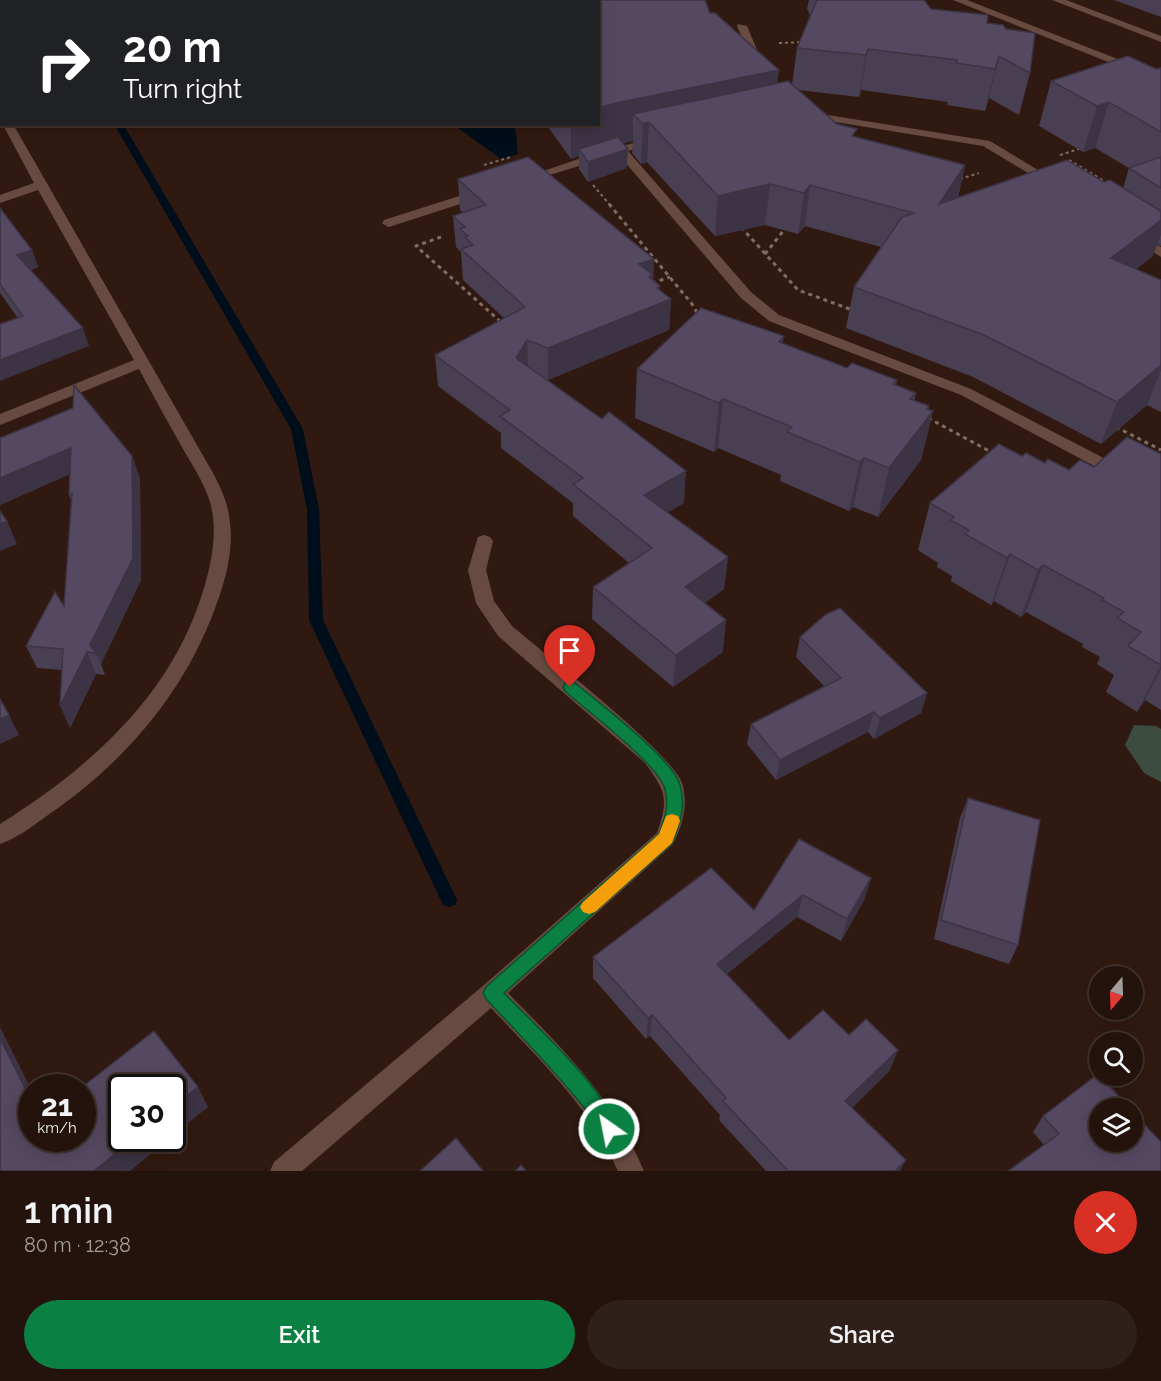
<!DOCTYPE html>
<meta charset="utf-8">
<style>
:root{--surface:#24130c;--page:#30201a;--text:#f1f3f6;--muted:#a39e9d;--line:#41322d;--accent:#0b8043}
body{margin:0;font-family:Raleway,sans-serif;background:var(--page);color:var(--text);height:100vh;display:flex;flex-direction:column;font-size:22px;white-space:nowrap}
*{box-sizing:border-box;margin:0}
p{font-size:20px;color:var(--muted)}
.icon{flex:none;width:33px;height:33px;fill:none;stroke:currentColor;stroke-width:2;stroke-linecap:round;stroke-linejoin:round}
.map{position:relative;height:1171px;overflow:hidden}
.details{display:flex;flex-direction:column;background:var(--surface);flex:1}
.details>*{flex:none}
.guide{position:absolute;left:0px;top:0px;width:600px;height:126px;box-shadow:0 3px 15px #0003,0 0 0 2px var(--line);background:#202124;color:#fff;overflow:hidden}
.needle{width:39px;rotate:199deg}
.fabs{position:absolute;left:1089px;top:966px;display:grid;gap:12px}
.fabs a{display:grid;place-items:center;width:54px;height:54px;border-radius:50%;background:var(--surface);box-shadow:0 3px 15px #0003,0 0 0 2px var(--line);font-size:30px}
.speed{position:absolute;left:18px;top:1074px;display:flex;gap:12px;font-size:30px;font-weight:700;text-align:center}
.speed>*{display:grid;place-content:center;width:78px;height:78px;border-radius:50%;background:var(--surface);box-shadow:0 3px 15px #0003,0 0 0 2px var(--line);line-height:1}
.speed small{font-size:15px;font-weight:400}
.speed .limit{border:3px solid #111;border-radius:9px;background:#fff;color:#111}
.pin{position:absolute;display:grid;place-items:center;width:51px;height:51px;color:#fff;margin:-62px -26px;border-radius:50% 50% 50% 0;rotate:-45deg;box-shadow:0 0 6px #0007}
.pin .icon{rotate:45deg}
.me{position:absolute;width:66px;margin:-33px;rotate:327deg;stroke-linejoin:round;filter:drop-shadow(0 0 4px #0008)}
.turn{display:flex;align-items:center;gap:21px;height:126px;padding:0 24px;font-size:27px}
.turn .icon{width:78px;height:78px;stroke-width:2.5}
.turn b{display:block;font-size:42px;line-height:51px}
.round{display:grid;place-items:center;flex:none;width:63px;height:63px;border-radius:32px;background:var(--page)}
.head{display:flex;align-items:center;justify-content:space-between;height:102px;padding:0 24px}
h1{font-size:36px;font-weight:600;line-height:45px}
.primary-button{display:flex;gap:12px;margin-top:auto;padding:12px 24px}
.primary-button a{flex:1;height:69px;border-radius:36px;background:var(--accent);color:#fff;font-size:24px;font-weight:600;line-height:69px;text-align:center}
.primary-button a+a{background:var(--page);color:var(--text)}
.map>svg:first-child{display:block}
.green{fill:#3d4c41}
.water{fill:#000d1a}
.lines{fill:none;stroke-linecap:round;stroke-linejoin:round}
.stream{fill:#000d1a;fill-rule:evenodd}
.path-far1{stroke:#816c64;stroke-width:2;stroke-dasharray:3 3;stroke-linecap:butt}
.path{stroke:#816c64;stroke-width:3;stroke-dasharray:4 4;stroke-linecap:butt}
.lane{fill:#674b41;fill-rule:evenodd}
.street{fill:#674b41;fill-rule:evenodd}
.wall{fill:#493f53}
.shaded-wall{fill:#3c3344}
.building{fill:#554961;stroke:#3c3344;stroke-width:1.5}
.route{fill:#0b8043;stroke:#07532c;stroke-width:1.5}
.slow{fill:#f59e0b}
</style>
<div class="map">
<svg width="1161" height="1171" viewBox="0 0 1161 1171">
<rect width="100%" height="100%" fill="#301910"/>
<!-- green -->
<path class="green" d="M1134 725 1156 726 1161 729V782L1144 773 1125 745Z"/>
<!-- water -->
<path class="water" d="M454 125H515L518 154 501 159Z"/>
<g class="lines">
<!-- stream -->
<g class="stream">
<path d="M61 0H69L70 2H62Z"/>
<path d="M114 124H123L303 429 319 510 323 620 457 900 455 905 449 907 443 905 309 620 307 510 291 429Z"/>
</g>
<!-- path-far1 -->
<g class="path-far1">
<path d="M779 43 804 42"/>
<path d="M1060 155 1079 149"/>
<path d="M1069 160 1109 184"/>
<path d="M484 165 511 157"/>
<path d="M960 179 979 173"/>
<path d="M593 185 610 205"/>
</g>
<!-- path -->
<g class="path">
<path d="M609 204 692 304 699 316"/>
<path d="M741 227 798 290 855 311"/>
<path d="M441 237 416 246 502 323"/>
<path d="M765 254 784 230"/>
<path d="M652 283 670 277"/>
<path d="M928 418 993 453"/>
<path d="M1116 427 1161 450"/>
</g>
<!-- lane -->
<g class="lane">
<path d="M953 0H967L1161 76V83Z"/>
<path d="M1052 0H1066L1161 36V42Z"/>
<path d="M738 24 747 26 763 64 762 66 753 64 737 26Z"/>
<path d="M809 112 990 141 1058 182 1056 185H1048L983 146 805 117 803 115Z"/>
<path d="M654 138 660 141 658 143 628 151 751 292 779 315 971 389 1123 468 1126 472 1123 476H1113L961 395 769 321 741 298 618 154 530 181H522L520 179 602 151Z"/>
<path d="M481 189 485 190V196L392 226 388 227 382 223 384 220Z"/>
<path d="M1137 233 1161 247V257L1133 240 1131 237 1133 234Z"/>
</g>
<!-- street -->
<g class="street">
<path d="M2 123 13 124 213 473C220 487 227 500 229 516 234 543 228 571 219 597 190 684 132 755 58 808 40 820 21 837 0 844V824C91 767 173 694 204 588 212 561 218 530 210 502 204 483 193 466 183 449 168 422 153 396 139 369L0 425V414L134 360 38 190 0 203V195L34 183Z"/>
<path d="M484 535 490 537 493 541 486 570 494 601 512 626C542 652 677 756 683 786 688 807 682 826 673 844L508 993C562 1048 614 1099 644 1171H618C590 1107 539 1059 491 1008L302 1171H270L274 1162 484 985 657 833C669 798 666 792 645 763L498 636 476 603 468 570 478 537Z"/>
</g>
</g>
<!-- wall -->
<g class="wall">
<path d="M553 0H705L710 13 777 83 792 85 797 48 810 15 807 9 809 0H924L931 9 987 23 1030 73 1019 115 989 98 985 111 947 105 948 102 861 90 859 97 798 90 837 124 855 137 965 165 958 198 1104 182 1123 188 1129 168 1095 148 1083 152 1039 126 1051 81 1156 69 1161 68V246L1157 244 1153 256 1136 269 1161 280V412L1147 405 1101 444 973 377 846 328 854 287 881 247 805 226 798 234 765 225 715 236 647 162 641 164 632 153 633 141 623 143 627 168 588 182 579 169V156L571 159 546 124H598V2H553Z"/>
<path d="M1114 0H1161V17Z"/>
<path d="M458 179 653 280 660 286V290L671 299 669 330 548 380 545 379 684 503 667 512 728 557 724 589 705 603 723 652 673 687 592 619 593 587 629 563 573 516V503L501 448V433L438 386 435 355 504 318 463 280 461 252 456 247 453 216 464 213 460 210Z"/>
<path d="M0 208 32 250 38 267 31 270 89 346 18 318 0 293Z"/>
<path d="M783 344 847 368 897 380 896 385 916 393 914 401 929 406 928 409 933 411 921 460 878 517 853 507 849 511 780 481 781 475 718 448 714 452 635 418 637 369Z"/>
<path d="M0 438 132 456 140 479 141 580 101 664 105 675 96 674 70 728 62 670 37 668 26 646 64 606 71 501 69 494 70 474 0 505Z"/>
<path d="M1161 454V710L1145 700 1137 712 1106 692 1114 675 1097 664 1100 657 1082 647 1083 644 1026 612 1021 617 994 601 991 605 951 581 952 576 937 567 938 563 918 550 930 503 1022 456 1069 470 1094 467Z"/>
<path d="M800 637 927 693 921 713 874 739 868 732 776 780 747 744 751 724 825 687 796 657Z"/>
<path d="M968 798 1018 945 1009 964 934 939 960 818Z"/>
<path d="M799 839 871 878 864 900 841 941 797 917 727 974 789 1040 849 1035 890 1070 852 1108 900 1171H766L719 1120 720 1115 650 1036 646 1039 593 978V957L754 910Z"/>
<path d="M1043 1116 1161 1142 1044 1145 1033 1132Z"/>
</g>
<!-- shaded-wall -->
<g class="shaded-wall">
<path d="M868 49 861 90 859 97 866 55Z"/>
<path d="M999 56 989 98 985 111 995 69Z"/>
<path d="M779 70 774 111 649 122 647 162 641 164 643 124 633 114V141L616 145 579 149V156L571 159V124H598V108L616 103Z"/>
<path d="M1109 102 1095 148 1083 152 1097 106Z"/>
<path d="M628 149 627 168 588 182V162Z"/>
<path d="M965 165 956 205 939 204Z"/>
<path d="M770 184 765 225 715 236 718 196Z"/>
<path d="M810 185 805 226 798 234 804 193Z"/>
<path d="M1161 220V234L1153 256 1097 299 1111 258Z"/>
<path d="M32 250 38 267 24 272 17 255Z"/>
<path d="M654 259 653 290 660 286V303L671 299 669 330 548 380V348L639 264Z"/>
<path d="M83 328 89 346 0 381V360Z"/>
<path d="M784 336 777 385 779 342Z"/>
<path d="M527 340 528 371 516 358Z"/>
<path d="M1161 365V370L1147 405 1101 444 1117 402Z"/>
<path d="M723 399 718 448 714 452 719 403Z"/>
<path d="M929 406 925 421 933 411 921 460 878 517 889 468Z"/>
<path d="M71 448 79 470 0 505V478Z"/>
<path d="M132 456 140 479 141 580 101 664 96 653 90 645Z"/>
<path d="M864 458 853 507 849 511 860 462Z"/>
<path d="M686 471 684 503 643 527 644 495Z"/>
<path d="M7 521 17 544 0 551V524Z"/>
<path d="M1010 554 994 601 991 605 1007 558Z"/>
<path d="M728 557 724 589 682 619 685 587Z"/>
<path d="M1043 565 1026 612 1021 617 1038 570Z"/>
<path d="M726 620 723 652 673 687 676 655Z"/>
<path d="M87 652 96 674 70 728 60 706Z"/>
<path d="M1161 665V669L1145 700 1137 712Z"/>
<path d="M927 693 921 713 874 739 880 718Z"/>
<path d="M874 712 868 732 776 780 780 760Z"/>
<path d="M9 715 19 735 0 744V719Z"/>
<path d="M871 878 864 900 841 941 847 919Z"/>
<path d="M803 895 797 917 713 985 717 964Z"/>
<path d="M652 1015 650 1036 646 1039 648 1018Z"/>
<path d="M0 1027 32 1091V1102L0 1038Z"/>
<path d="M898 1050 890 1070 838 1121 845 1101Z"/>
<path d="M198 1087 208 1107 172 1136V1108Z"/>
<path d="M134 1138H170L130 1171H94Z"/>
<path d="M906 1160 900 1171H895Z"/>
</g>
<!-- building -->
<g class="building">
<path d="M555 0H705L710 13H715L779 70 616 103 598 108V2H555Z"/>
<path d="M817 0H924L931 9 988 15 987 23 1003 25 1006 29 1035 33 1030 73 999 56 995 69 956 63 957 60 868 49 866 55 797 48Z"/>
<path d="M1128 56 1156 69 1161 68V132L1109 102 1097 106 1051 81Z"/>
<path d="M788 81 837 124 857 129 852 136 965 165 939 204 1067 160 1104 182 1110 180 1161 211V220L1111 258 1161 280V365L1117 402 984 335 854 287 902 217 914 213 810 185 804 193 770 184 718 196 649 122 643 124 633 114Z"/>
<path d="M618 137 628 149 588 162 579 149Z"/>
<path d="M528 157 654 259 639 264 653 275 649 277 660 286 657 288 671 299 548 348 527 340 516 358 602 419 609 412 686 471 644 495 728 557 685 587 726 620 676 655 593 587 652 548 573 484 583 478 500 416 510 410 435 355 525 307 461 249 473 245 465 237 468 236 460 229 465 227 453 216 486 205 458 179Z"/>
<path d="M1161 157V188L1129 168Z"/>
<path d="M0 208 32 250 17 255 83 328 0 360V324L23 316 0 284Z"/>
<path d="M701 308 784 336 779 342 847 368 852 363 897 380 893 384 916 393 910 399 929 406 927 409 933 411 889 468 864 458 860 462 787 432 792 427 723 399 719 403 637 369Z"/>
<path d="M74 385 132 456 133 558 90 645 96 653 87 652 60 706 63 649 26 646 55 592 64 606 72 493 69 494 71 448 0 478V438L73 408Z"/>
<path d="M1127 437 1161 454V665L1128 646 1141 632 1117 618 1124 612 1102 600 1104 598 1043 565 1038 570 1010 554 1007 558 965 534 969 530 950 520 954 517 930 503 999 444 1022 456 1026 453 1045 463 1048 459 1069 470 1080 460 1094 467Z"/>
<path d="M0 511 7 521 0 524Z"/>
<path d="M840 608 927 693 880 718 874 712 780 760 751 724 841 678 800 637 825 615Z"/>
<path d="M0 699 9 715 0 719Z"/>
<path d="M968 798 1040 820 1018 945 941 920Z"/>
<path d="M799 839 871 878 847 919 803 895 717 964 789 1040 823 1010 849 1035 866 1019 898 1050 845 1101 906 1160 895 1171H788L723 1101 726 1098 652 1015 648 1018 593 957 711 868 754 910Z"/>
<path d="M154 1031 198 1087 172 1108V1088H122V1138H134L94 1171H0V1038L32 1102V1138H82V1088H81Z"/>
<path d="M1098 1074 1130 1108H1100V1142H1132V1111L1161 1142V1171H1008L1059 1134 1043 1116Z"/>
<path d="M456 1138 483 1171H420Z"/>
<path d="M521 1165 526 1171H515Z"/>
</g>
<!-- route -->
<path class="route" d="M570 681 575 683C598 702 674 760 680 785 686 806 680 825 672 843L504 993C539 1029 600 1084 618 1129L616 1135 609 1138C598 1134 593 1119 586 1110 555 1071 520 1035 486 999L483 993 486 987 659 834C665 819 669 806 665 789 659 765 586 710 565 691L563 687 565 683Z"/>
<!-- slow -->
<path class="slow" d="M672 814 678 816 680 821 672 843 595 912 589 914 583 912 580 907 583 902 659 834 666 816Z"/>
</svg>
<div class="fabs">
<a><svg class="needle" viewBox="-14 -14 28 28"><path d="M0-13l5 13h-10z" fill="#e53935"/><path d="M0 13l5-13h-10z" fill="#a39e9d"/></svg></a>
<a><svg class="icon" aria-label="search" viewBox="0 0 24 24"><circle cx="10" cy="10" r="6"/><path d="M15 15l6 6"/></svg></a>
<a><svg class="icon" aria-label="layers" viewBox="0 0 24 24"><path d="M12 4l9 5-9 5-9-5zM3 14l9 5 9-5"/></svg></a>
</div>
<div class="speed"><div>21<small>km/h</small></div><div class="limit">30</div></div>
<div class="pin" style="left:570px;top:687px;background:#d93025"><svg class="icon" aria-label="arrive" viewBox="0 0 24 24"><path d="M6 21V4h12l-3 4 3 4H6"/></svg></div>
<svg class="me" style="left:609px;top:1129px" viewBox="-20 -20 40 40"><circle r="17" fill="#0b8043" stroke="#fff" stroke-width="3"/><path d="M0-11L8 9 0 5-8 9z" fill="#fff"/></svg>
<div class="guide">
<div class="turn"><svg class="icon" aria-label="right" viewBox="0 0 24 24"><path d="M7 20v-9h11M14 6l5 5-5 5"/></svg><div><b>20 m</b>Turn right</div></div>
</div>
</div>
<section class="details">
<div class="head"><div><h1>1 min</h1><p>80 m · 12:38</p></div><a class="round" style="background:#d93025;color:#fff"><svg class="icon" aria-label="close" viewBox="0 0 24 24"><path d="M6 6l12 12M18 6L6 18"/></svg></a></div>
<div class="primary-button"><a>Exit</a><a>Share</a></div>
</section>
